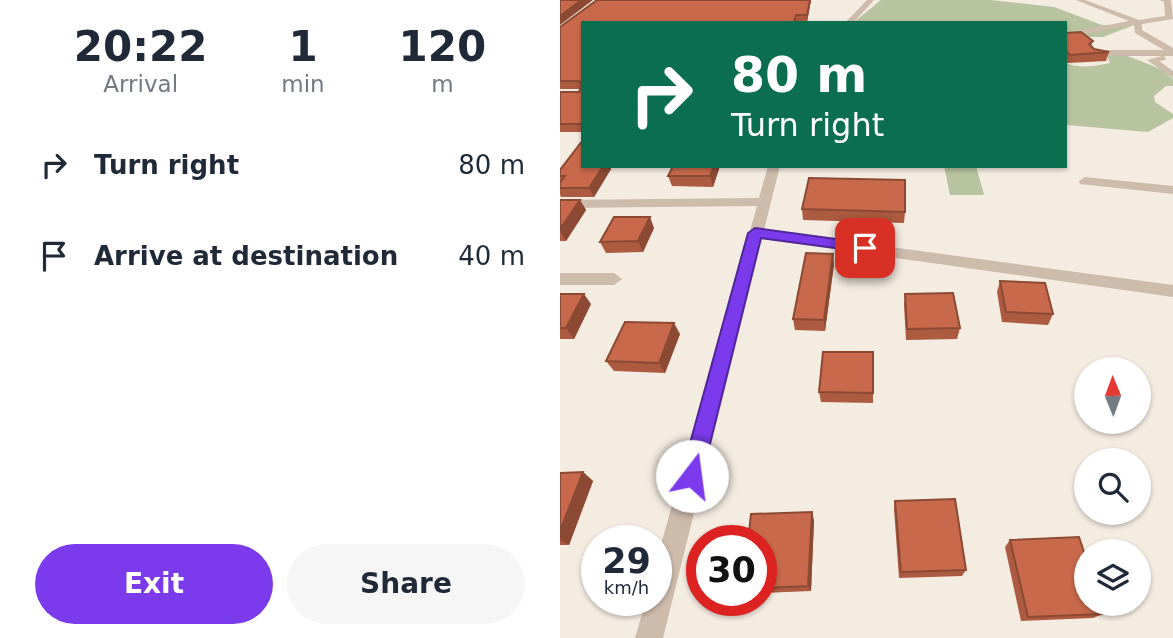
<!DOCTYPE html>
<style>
:root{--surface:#fff;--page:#f6f6f7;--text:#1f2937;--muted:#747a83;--accent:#7c3aed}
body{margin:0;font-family:"DejaVu Sans",sans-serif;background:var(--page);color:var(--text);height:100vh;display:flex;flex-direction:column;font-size:26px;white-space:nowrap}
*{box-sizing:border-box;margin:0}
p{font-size:23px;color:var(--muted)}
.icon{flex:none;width:38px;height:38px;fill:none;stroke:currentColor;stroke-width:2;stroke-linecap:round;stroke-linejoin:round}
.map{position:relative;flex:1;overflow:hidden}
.side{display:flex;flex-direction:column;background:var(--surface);width:560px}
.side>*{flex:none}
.hud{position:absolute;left:21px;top:21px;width:486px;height:147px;border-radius:0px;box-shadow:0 2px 5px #0004;background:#0b6e4f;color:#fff;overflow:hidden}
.needle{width:46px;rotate:359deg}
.fabs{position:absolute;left:514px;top:357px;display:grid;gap:14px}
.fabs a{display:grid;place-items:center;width:77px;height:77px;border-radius:50%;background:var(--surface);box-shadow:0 2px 5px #0004;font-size:35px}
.speed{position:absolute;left:21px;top:525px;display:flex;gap:14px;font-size:35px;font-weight:700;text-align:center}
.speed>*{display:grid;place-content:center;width:91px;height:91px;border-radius:50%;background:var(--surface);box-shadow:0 2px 5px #0004;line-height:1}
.speed small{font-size:18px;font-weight:400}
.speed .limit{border:10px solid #d22;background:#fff;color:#111}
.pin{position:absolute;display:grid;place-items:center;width:60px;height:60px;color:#fff;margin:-30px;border-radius:14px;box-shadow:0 4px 10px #0006}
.me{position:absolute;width:77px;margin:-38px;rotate:15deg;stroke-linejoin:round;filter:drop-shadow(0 0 5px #0008)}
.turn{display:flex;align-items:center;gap:24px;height:147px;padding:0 35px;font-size:32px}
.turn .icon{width:91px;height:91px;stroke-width:2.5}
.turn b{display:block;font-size:49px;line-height:60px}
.eta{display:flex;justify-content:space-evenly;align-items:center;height:119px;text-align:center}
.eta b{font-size:42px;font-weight:800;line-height:49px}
.primary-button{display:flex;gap:14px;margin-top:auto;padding:14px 35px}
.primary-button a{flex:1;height:80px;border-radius:42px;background:var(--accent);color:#fff;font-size:28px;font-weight:800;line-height:80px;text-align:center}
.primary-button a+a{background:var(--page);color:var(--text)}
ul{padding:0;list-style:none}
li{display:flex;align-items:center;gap:21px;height:91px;padding:0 35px}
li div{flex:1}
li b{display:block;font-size:26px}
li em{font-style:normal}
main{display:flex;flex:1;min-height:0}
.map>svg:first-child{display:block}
.green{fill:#b8c4a0}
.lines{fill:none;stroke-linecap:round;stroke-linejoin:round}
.minor{fill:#cdbbac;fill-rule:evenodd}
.wall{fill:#ac5a40}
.shaded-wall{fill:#8c4a34}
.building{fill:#c8694b;stroke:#8c4a34;stroke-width:2}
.route{fill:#7c3aed;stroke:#51269a;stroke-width:2}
</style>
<main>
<section class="side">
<div class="eta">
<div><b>20:22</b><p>Arrival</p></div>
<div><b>1</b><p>min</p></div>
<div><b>120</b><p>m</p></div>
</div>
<ul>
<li><svg class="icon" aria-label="right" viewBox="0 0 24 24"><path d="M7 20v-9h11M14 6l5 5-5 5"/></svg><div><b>Turn right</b></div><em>80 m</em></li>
<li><svg class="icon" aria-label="arrive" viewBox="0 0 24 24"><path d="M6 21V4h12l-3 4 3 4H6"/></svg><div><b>Arrive at destination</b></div><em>40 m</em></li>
</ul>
<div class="primary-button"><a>Exit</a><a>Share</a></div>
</section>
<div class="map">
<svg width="613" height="638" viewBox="0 0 613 638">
<rect width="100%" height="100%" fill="#f4ebe1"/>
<!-- green -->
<g class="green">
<path d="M321 0H431L494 7 542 25H574L543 37H506V23H293Z"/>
<path d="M565 55 601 69 613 79V86H606L594 96 595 102 613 114V118L588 132 506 125V63C518 69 536 66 550 63L547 56Z"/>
<path d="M384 166H416L424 195H390Z"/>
</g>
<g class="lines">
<!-- minor -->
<g class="minor">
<path d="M307 0H314L293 23H285Z"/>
<path d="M516 0H525L579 20 605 16 604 2 599 0H611L613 19 582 24V30L613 48V56H604L606 60 599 61 613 71V78L587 60 602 56H533L529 53 533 50H604L575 33 574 25 506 37V33L569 21Z"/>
<path d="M208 166H220L204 230 613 285V297L202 239 103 638H75L86 600H96V562L197 206 0 208V200L199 198Z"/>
<path d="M525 177 613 186V194L520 184 519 181Z"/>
<path d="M0 273H54L62 279 54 285H0Z"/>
</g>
</g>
<!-- wall -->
<g class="wall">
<path d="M37 0H251L247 22 236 23H23V132H0V92H19L20 89H0V27Z"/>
<path d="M506 33 533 41 531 46 534 49 549 52 546 61 508 63 506 62Z"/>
<path d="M23 166H50L51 169 34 197H1L0 195V170Z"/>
<path d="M160 166 153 187 112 186 108 176Z"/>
<path d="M0 200H20L26 210 6 241H0Z"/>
<path d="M242 209 345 212 344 223 243 220Z"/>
<path d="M94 228 83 252 46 253 40 242Z"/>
<path d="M274 264 265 331 235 330 233 319Z"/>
<path d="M440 281 493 314 488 325 442 322 437 292Z"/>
<path d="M0 294 31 304 14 339H0Z"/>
<path d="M345 294 400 328 397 339 346 340 344 305Z"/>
<path d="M120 334 105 373 54 371 46 361Z"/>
<path d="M313 352V403L261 402 259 392Z"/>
<path d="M23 472 33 481 9 545H0V473Z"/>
<path d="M335 501 406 570 402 576 339 578 334 509Z"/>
<path d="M254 520 251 591 201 593V541Z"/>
<path d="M450 540 543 614 533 618 461 621 445 547Z"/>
</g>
<!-- shaded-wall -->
<g class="shaded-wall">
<path d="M21 0H33L0 25V16Z"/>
<path d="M250 0H251L247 22V15Z"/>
<path d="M40 166H50L51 169 34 197 29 188Z"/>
<path d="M154 166H160L153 187 150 176Z"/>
<path d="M20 200 26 210 6 241 0 231V229Z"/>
<path d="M90 217 94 228 83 252 78 241Z"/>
<path d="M273 254 274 264 265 331 264 320Z"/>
<path d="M24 294 31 304 14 339 6 328Z"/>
<path d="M114 323 120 334 105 373 99 363Z"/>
<path d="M23 472 33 481 9 545 0 540V531Z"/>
<path d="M252 512 254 520 251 591 248 586Z"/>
</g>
<!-- building -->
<g class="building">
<path d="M0 0H21L0 16Z"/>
<path d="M37 0H250L247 15H236L234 23H23V124H0V92H19L22 84 19 81H0V27Z"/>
<path d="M521 32 533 41 529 44 534 49 549 52 510 55 506 51V33Z"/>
<path d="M23 140V166H43L29 188H0V183L5 176H0V170Z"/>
<path d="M113 166H154L150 176H108Z"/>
<path d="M249 178 345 180V212L242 209Z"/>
<path d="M0 200H20L0 229Z"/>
<path d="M54 217H90L78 241 40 242Z"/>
<path d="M246 253 273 254 264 320 233 319Z"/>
<path d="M440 281 485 283 493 314 446 312Z"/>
<path d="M393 293 400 328 347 329 345 294Z"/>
<path d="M0 294H24L6 328H0Z"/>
<path d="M65 322 114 323 99 363 46 361Z"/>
<path d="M263 352H313V393L259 392Z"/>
<path d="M23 472 0 531V473Z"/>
<path d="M395 499 406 570 341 572 335 501Z"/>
<path d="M252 512 248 586 201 588V541H188L191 514Z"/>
<path d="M519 537 527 561V604H540L543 614 468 617 450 540Z"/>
</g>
<!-- route -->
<path class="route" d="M195 228 305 243 312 248 305 252 201 238 142 476 139 483 132 486 124 483 121 476 188 233Z"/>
</svg>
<div class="fabs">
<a><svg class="needle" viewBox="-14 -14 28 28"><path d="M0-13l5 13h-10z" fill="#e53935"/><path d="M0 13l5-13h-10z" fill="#747a83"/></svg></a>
<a><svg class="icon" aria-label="search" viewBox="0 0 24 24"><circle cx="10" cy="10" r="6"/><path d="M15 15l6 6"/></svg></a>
<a><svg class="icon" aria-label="layers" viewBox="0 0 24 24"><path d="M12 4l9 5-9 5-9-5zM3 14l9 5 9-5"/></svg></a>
</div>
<div class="speed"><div>29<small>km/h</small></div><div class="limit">30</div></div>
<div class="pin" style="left:305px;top:248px;background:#d93025"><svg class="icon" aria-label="arrive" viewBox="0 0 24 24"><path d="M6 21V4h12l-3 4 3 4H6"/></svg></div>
<svg class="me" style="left:132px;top:476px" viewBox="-20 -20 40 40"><circle r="19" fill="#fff"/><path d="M0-13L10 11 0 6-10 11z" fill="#7c3aed"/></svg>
<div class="hud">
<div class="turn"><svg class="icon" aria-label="right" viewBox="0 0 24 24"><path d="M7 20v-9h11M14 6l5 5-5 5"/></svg><div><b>80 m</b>Turn right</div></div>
</div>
</div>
</main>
